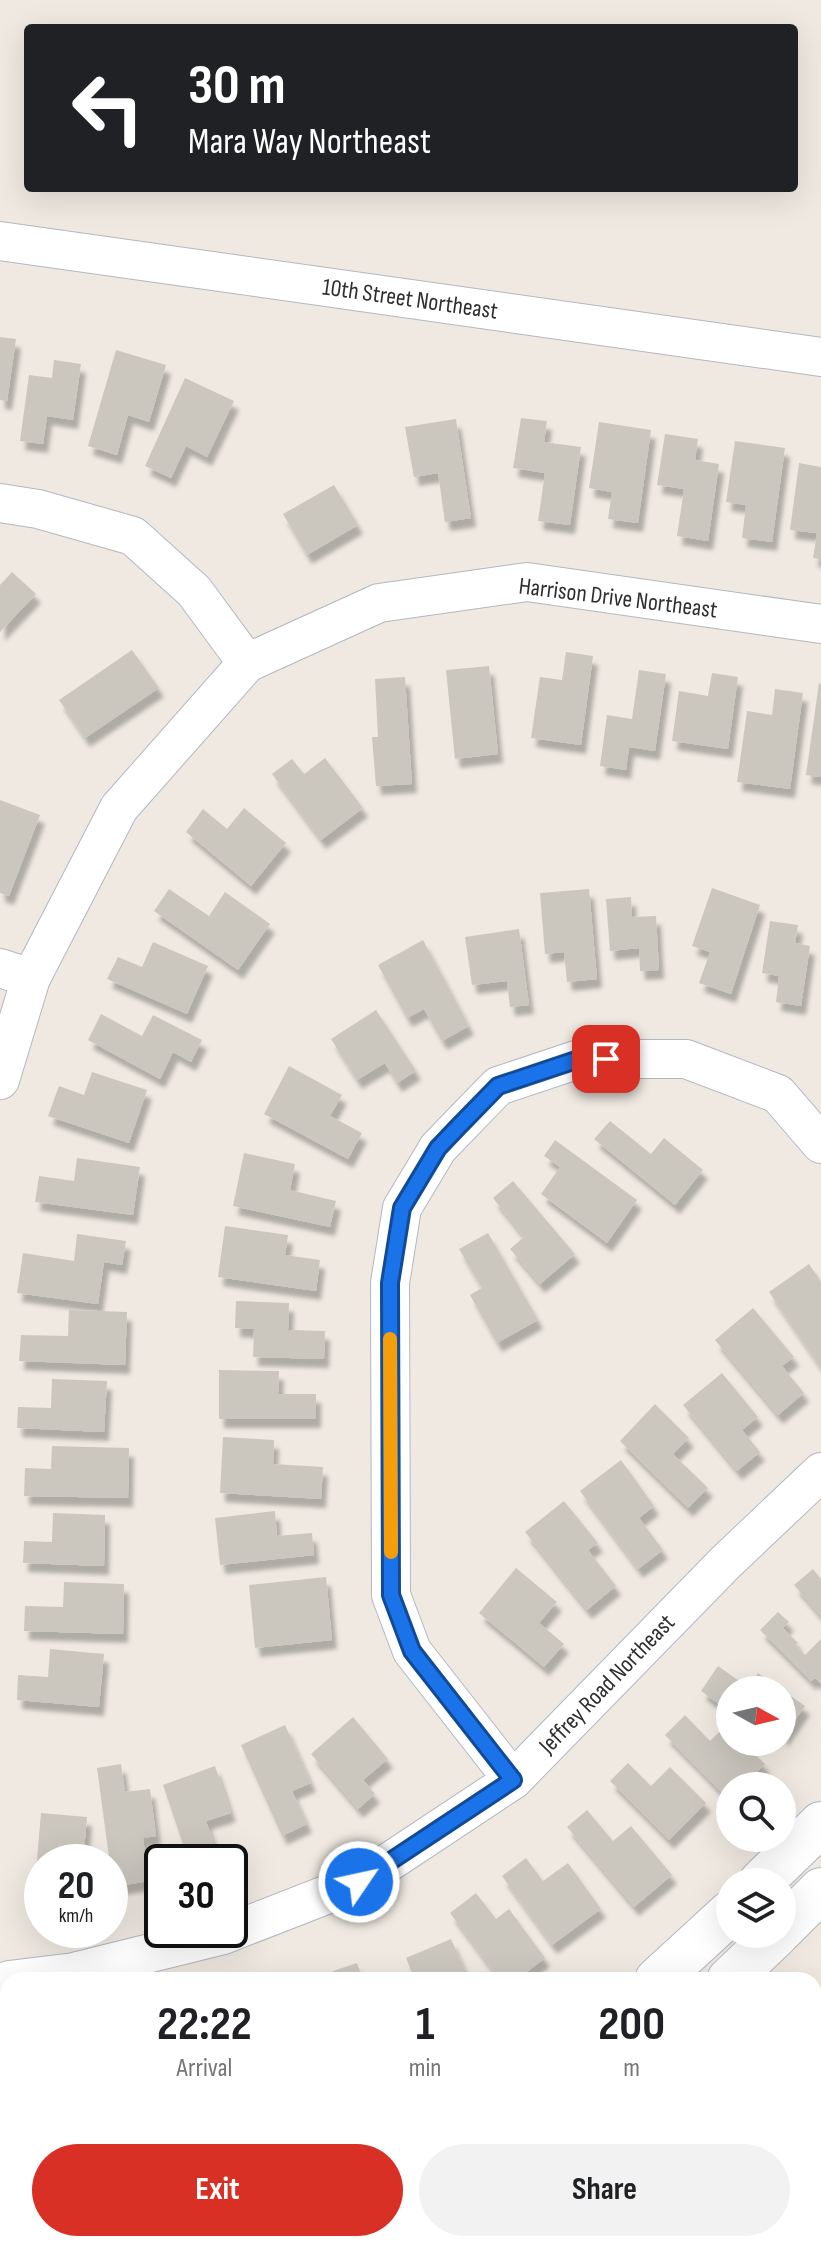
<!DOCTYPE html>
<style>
:root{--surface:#fff;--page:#f2f2f2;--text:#202124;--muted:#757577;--accent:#d93025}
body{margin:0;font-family:"Sofia Sans Condensed",sans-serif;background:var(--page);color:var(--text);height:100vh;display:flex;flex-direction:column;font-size:30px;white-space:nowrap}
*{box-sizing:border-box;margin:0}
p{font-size:26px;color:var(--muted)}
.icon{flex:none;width:44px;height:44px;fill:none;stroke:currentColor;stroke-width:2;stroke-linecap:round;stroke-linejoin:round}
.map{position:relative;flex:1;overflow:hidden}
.sheet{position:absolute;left:0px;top:1972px;width:822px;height:280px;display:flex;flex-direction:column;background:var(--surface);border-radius:24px 24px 0 0;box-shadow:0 8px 32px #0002}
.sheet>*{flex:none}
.top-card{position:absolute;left:24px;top:24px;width:774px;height:168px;border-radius:8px;box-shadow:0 8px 32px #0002;background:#202124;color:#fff;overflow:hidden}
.needle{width:52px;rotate:98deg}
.tools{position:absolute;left:716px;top:1676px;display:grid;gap:16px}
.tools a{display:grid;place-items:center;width:80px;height:80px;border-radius:50%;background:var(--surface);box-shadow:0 8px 32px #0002;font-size:40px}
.speed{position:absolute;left:24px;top:1844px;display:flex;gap:16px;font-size:40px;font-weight:700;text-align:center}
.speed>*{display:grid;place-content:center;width:104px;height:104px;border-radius:50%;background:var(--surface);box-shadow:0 8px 32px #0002;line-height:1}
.speed small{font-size:20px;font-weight:400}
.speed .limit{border:4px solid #111;border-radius:12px;background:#fff;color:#111}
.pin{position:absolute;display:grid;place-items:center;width:68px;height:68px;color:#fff;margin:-34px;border-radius:16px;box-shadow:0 4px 12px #0006}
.me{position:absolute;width:88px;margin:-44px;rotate:56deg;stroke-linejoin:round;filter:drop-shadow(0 0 6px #0008)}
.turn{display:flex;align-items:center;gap:28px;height:168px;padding:0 32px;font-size:36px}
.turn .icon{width:104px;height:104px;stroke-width:2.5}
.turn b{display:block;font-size:56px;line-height:68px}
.eta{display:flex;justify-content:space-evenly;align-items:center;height:136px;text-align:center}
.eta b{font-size:48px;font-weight:700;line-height:56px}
.cta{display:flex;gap:16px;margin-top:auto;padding:16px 32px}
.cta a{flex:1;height:92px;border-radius:48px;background:var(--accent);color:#fff;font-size:32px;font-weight:700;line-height:92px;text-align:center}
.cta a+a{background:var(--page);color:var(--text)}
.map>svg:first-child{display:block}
.building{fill:#cbc7bf;filter:url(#shadow)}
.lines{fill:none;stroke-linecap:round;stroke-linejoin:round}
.minor-casing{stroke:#b4b7c1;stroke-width:40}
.tertiary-casing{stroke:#b4b7c1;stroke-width:46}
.minor{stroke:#fff;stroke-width:38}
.tertiary{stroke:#fff;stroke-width:44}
.route-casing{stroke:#114b97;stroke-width:20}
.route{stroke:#1a73e8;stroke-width:14}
.slow{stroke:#f59e0b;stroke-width:14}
.labels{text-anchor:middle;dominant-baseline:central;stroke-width:6;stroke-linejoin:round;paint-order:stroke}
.street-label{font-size:24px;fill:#2e2e2e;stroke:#fff}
</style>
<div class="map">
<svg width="821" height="2252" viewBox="0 0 821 2252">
<defs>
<filter id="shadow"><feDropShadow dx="5" dy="9" stdDeviation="2" flood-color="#0004"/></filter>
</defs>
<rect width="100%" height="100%" fill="#efe9e1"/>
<!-- building -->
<g class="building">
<path d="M0 337 16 339 7 401 0 400Z"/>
<path d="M116 350 166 365 149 422 128 415 117 455 88 446Z"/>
<path d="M54 360 81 364 73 420 47 416 43 444 20 441 29 375 52 378Z"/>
<path d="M185 378 234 401 207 457 186 446 171 478 145 466Z"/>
<path d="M521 418 547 421 544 442 581 447 570 525 538 521 545 473 513 468Z"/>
<path d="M456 419 471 518 445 522 438 473 414 477 405 427Z"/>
<path d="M599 422 651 430 638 523 608 519 612 492 589 488Z"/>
<path d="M665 434 698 439 695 460 719 464 708 541 677 536 684 489 657 485Z"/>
<path d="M735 441 785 448 772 542 742 538 746 505 726 502Z"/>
<path d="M799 463 821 467V559L813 558 817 533 790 530Z"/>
<path d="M334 485 358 525 307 555 283 514Z"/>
<path d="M12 572 36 594 0 632V585Z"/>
<path d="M132 650 159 688 85 738 59 700Z"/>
<path d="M566 652 593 656 581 745 531 738 540 677 562 680Z"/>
<path d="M489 666 498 754 455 759 446 670Z"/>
<path d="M639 670 666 674 655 751 629 747 626 770 600 766 607 715 632 719Z"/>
<path d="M712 673 738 677 728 749 672 741 679 691 708 696Z"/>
<path d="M405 677 412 784 376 786 372 737H378L375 679Z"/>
<path d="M819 683 821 684V777L806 775Z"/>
<path d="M775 689 803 693 790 789 737 782 747 711 772 715Z"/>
<path d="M325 758 363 808 321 840 272 774 292 759 304 774Z"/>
<path d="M0 800 40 815 9 896 0 893Z"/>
<path d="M244 808 286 843 251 886 186 832 203 809 227 829Z"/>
<path d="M712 888 760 905 731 994 699 983 710 952 692 946Z"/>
<path d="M169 889 209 916 225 892 270 924 238 970 154 911Z"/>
<path d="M589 889 597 979 567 982 564 952 545 954 540 893Z"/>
<path d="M631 897 632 917 656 916 659 970 640 971 639 948 610 951 606 899Z"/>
<path d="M770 921 798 925 795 943 810 946 801 1006 776 1002 779 976 762 973Z"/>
<path d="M519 929 529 1005 510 1007 507 981 472 985 465 937Z"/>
<path d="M423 940 469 1026 442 1041 424 1009 407 1018 378 965Z"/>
<path d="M153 942 208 966 187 1014 107 979 118 957 142 967Z"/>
<path d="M376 1010 416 1071 397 1083 385 1063 357 1080 331 1039Z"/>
<path d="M101 1014 142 1036 153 1015 202 1040 191 1062 173 1052 160 1079 88 1040Z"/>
<path d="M289 1066 342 1095 330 1116 362 1133 348 1159 264 1114Z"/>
<path d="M92 1072 147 1090 129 1143 48 1116 59 1086 84 1095Z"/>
<path d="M610 1121 651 1154 664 1138 703 1170 675 1205 594 1139Z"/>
<path d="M555 1140 637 1200 607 1243 541 1194 560 1167 544 1156Z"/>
<path d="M244 1153 295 1164 290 1190 336 1201 330 1227 233 1206Z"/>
<path d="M77 1158 140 1167 133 1215 35 1202 39 1176 74 1181Z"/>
<path d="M513 1181 575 1254 540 1284 510 1249 524 1237 493 1198Z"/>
<path d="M225 1226 288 1235 285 1255 320 1260 316 1291 218 1277Z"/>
<path d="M488 1233 538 1320 497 1343 470 1295 482 1288 459 1249Z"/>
<path d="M77 1234 126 1241 122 1265 104 1262 98 1304 17 1293 23 1253 74 1261Z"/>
<path d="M809 1264 821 1282V1368L769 1292Z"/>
<path d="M236 1301 289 1303 288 1330 325 1331 324 1359 253 1357 254 1329 235 1328Z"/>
<path d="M753 1308 794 1357 782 1366 804 1393 778 1415 715 1340Z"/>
<path d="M69 1310 127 1312 125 1365 19 1361 21 1335 68 1336Z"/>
<path d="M219 1370 279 1371 278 1394H316V1419H219Z"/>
<path d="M722 1373 758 1417 742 1430 760 1452 737 1471 683 1405Z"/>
<path d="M52 1379 107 1381 104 1432 17 1428 18 1407 51 1408Z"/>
<path d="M655 1404 689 1438 673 1454 708 1488 688 1508 620 1441Z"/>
<path d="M223 1437 274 1440 273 1464 323 1467 321 1499 220 1493Z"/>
<path d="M52 1446 129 1448 128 1498 24 1496 25 1468 51 1469Z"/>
<path d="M621 1460 654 1506 639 1518 663 1550 638 1569 580 1491Z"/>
<path d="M564 1501 598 1543 588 1550 616 1586 587 1610 525 1532Z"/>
<path d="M275 1511 277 1536 312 1533 314 1555 220 1565 215 1518Z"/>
<path d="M53 1513 105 1515 104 1566 23 1563 24 1541 52 1542Z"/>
<path d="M516 1568 557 1602 539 1623 564 1644 544 1667 479 1613Z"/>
<path d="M813 1569 821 1579V1616L794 1585Z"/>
<path d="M326 1577 332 1640 255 1648 249 1585Z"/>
<path d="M64 1582 124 1584 123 1634 24 1631 25 1606 63 1607Z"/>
<path d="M778 1612 789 1622 783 1628 798 1643 795 1645 805 1655 821 1639V1684L815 1678 811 1681 760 1630Z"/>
<path d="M50 1649 104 1654 99 1707 17 1700 18 1675 48 1677Z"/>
<path d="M718 1666 749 1688 758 1673 805 1706 782 1739V1690H730V1712L701 1691Z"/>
<path d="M685 1715 710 1741 726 1725 730 1730V1742H742L765 1764 743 1786H730V1801L665 1735Z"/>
<path d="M353 1717 388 1759 363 1780 375 1794 358 1809 311 1754Z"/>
<path d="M285 1725 311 1783 292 1791 307 1824 282 1836 241 1745Z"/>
<path d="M628 1763 651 1786 670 1767 706 1803 669 1840 610 1781Z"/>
<path d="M121 1764 125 1792 150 1789 156 1836 143 1838 149 1881 113 1887 97 1768Z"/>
<path d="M215 1766 231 1813 206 1821 220 1862H189L163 1785Z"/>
<path d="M587 1810 613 1841 631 1826 672 1875 634 1907 567 1827Z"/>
<path d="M41 1813 87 1817 83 1862H42V1907L33 1906Z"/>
<path d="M526 1858 543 1881 568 1863 601 1909 552 1945 502 1876Z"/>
<path d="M476 1893 496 1919 509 1909 545 1958 516 1980H500L450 1913Z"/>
<path d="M451 1939 469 1980H415L406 1958Z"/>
<path d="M357 1963 363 1980H336L333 1971Z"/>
<path d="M821 2000V2037L814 2030V2007Z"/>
<path d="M814 2047 821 2055V2081L814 2087Z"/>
<path d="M435 2244H507L510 2252H415Z"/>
</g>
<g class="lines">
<defs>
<g id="minor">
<path d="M0 241 821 357"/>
<path d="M0 503 38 509 133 536 194 591 247 663"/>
<path d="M0 968 31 978"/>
<path d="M0 1080 31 978 119 808 247 663 379 603 527 582 821 624"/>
<path d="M513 1780 412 1651 391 1595 390 1283 402 1208 438 1148 498 1086 579 1059H686L778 1094 821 1144"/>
<path d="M9 1980 74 1972 223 1935 359 1882 513 1780 725 1563 821 1472"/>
<path d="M814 2176 821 2170"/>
<path d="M616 2244 620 2252"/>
<path d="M718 2252 728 2244"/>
</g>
<g id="tertiary">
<path d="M761 1882 821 1824"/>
<path d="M782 1929 821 1890"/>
<path d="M657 1980 730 1913"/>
<path d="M729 1980 777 1934"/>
<path d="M0 2234 8 2232"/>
<path d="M168 2252 202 2244"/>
</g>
</defs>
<!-- minor casing -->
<use href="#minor" class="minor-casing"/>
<!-- tertiary casing -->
<use href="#tertiary" class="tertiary-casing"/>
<!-- minor -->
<use href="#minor" class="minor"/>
<!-- tertiary -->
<use href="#tertiary" class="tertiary"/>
</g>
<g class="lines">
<defs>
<path id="route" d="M359 1882 513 1780 412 1651 391 1595 390 1283 402 1208 438 1148 458 1127 498 1086 579 1059H606"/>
</defs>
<!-- route casing -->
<use href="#route" class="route-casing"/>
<!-- route -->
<use href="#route" class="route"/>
<!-- slow -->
<path class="slow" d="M390 1339 391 1552"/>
</g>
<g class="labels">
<!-- street labels -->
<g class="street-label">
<text transform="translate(410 299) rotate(8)">10th Street Northeast</text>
<text transform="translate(618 598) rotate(7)">Harrison Drive Northeast</text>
<text transform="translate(607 1684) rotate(-46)">Jeffrey Road Northeast</text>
</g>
</g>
</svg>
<div class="tools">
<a><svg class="needle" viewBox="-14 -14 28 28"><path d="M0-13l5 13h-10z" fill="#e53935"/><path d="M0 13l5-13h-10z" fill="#757577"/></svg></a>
<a><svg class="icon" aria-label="search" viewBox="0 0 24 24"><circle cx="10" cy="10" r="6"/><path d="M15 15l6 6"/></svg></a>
<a><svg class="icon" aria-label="layers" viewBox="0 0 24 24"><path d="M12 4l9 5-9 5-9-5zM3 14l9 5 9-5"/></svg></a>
</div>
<div class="speed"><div>20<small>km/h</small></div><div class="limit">30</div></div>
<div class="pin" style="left:606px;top:1059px;background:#d93025"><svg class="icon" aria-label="arrive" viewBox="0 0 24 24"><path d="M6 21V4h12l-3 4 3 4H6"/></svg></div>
<svg class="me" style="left:359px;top:1882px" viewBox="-20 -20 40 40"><circle r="17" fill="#1a73e8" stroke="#fff" stroke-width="3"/><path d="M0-11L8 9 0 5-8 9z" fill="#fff"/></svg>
<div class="top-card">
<div class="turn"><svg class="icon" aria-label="left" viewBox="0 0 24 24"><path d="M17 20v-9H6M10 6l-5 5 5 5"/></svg><div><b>30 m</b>Mara Way Northeast</div></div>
</div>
<section class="sheet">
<div class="eta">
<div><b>22:22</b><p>Arrival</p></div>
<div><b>1</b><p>min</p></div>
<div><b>200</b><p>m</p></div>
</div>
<div class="cta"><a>Exit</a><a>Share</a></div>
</section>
</div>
